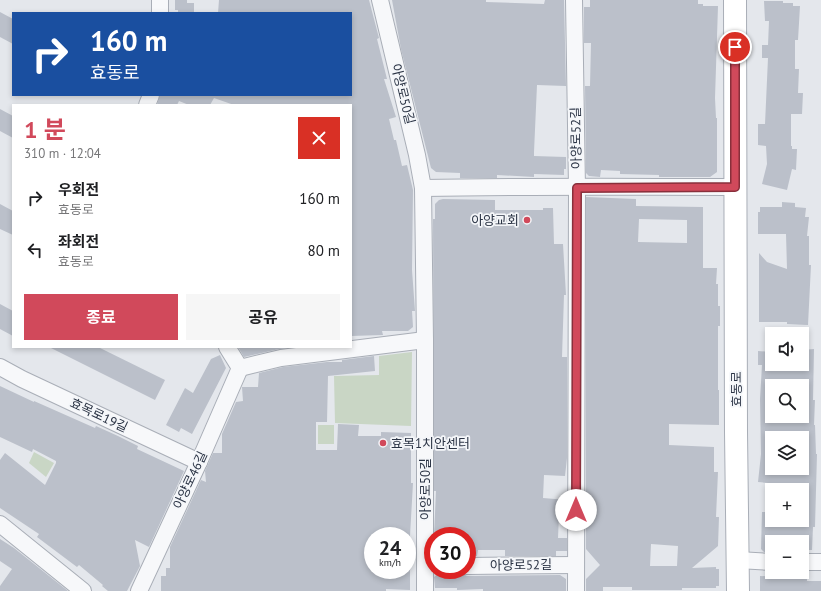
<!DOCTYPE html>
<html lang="ko">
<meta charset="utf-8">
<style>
:root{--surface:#fff;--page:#f6f6f6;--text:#202124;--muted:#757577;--accent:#d1495b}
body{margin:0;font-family:"PT Sans","Noto Sans KR",sans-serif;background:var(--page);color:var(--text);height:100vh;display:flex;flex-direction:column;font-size:15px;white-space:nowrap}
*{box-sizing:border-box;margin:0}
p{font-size:13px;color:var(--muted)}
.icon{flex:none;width:22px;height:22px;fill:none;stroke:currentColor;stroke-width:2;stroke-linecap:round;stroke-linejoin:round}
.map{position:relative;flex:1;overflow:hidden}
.panel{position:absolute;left:12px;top:104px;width:340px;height:244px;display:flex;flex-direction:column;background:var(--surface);border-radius:0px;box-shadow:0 2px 6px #0003}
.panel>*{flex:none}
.hud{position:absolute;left:12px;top:12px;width:340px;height:84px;border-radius:0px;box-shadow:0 2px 6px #0003;background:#1a4fa0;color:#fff;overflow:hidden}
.fabs{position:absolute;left:765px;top:327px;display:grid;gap:8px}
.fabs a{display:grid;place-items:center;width:44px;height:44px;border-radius:0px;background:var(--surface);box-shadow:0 2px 6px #0003;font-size:20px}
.speed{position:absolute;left:364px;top:527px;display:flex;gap:8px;font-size:20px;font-weight:700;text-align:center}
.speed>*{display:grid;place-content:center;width:52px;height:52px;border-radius:50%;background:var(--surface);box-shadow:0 2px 6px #0003;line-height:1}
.speed small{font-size:10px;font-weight:400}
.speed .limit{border:6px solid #d22;background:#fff;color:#111}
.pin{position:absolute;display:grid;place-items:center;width:34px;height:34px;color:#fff;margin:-17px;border:2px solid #fff;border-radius:50%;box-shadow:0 1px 4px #0007}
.me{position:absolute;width:44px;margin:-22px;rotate:0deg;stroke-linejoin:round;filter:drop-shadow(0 0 3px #0008)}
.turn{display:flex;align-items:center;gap:14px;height:84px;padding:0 12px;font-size:18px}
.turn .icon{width:52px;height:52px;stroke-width:2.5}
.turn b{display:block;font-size:28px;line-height:34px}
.round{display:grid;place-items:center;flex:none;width:42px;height:42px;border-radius:0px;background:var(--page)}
.overview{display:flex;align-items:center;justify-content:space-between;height:68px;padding:0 12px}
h1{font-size:24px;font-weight:700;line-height:30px;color:var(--accent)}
.button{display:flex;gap:8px;margin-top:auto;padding:8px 12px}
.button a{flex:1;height:46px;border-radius:0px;background:var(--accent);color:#fff;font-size:16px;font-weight:700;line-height:46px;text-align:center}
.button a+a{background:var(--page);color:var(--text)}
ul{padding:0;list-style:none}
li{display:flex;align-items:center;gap:12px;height:52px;padding:0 12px}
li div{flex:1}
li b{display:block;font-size:15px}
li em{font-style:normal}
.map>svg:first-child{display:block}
.green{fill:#c9d6c5}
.building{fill:#bbc0ca;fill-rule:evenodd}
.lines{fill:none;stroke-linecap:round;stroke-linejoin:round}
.minor-casing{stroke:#a9aeb7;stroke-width:18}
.secondary-casing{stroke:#a9aeb7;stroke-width:24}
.minor{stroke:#f7f8fa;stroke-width:16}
.secondary{stroke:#fff;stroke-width:22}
.route-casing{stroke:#882f3b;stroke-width:10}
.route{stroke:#d1495b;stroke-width:7}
.poi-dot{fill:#d1495b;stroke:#f4f6f9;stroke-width:1.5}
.labels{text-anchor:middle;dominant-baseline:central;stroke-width:3.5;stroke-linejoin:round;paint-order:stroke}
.street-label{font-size:13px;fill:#2b3445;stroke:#f4f6f9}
.poi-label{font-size:13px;fill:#2b3445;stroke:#f4f6f9;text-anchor:end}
</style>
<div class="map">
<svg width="821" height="591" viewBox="0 0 821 591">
<rect width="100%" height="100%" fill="#e4e7ec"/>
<!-- green -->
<g class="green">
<path d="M412 352 411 426 335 423 334 376 379 375V356Z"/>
<rect x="318" y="425" width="16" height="19"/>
<path d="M34 452 54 463 46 477 29 463Z"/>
</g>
<!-- building -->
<g class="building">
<path d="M175 0H187V3H194V13H178V10H175Z"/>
<path d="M219 0H369L379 38 377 39 387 79H384L396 117 389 119 394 140H396L402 166 407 165 413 190 412 270 415 311H412L413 327 408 331H382L383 335 351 336V105H234L214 98 210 105H189L179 101 177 105H157L160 95H351V13H218Z"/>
<path d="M392 0H486V2L544 4 545 0H564L566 86 537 85 534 152V156L566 157V169H564V175L534 174V177L497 175V178H460V173L436 172 431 168 401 49Z"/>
<path d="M590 0H698V4H703V6H718L715 98 716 118H717V172L710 177H659V175L620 174V171L601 170 600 177 589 176 586 173 585 86H590L591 43H584V7H590Z"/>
<path d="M764 1H783V3H793V6H800L798 40H795V69H799L798 93H803L802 114H791V146H792V149H797L796 170 792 169 787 190 762 184 767 164 766 146 758 145V124H765L768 58H762V45H768L769 21H765Z"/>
<path d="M0 12 13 19V44L0 37Z"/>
<path d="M0 109 13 116V138L0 131Z"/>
<path d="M586 197 636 199V206L703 207V268H717L716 284H718V306H720V326H718V390H719V425L669 424V445L714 447V472H718L716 517H719L718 546 692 568 716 567V569H719V586H716V588H682V590H632V587H603V591H586V579L600 565 586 549ZM639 219 687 220V243L638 242ZM651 544 678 546 677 566H650Z"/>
<path d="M443 199 495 200V210H543V208H553L554 244H563L566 295H564L562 357H567V458L565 476 544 475 543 498 567 500V515H559L558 538H567V551H556V556H505V550H478L477 556H467V536H434L436 491H434L433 219H435V204L439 200Z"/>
<path d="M782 202 795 203V207L806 208 805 217H809L807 236H809V265H811L808 325 787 324V322H759V253L767 262 787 269 786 234H758V212H760V207H782Z"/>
<path d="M0 204 13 211V235L0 229Z"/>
<path d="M0 304 13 311V336L0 329Z"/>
<path d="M49 347H98L165 380 155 400Z"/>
<path d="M238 347H292L279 349 244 357Z"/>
<path d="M814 349 813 400H815L814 425H815L816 454H817L815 527H813L812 550H802V542H772V552H764L761 549 762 512H772V520H802V490H767L768 483 758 482 761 454 760 399 762 365H758V351L772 352V364H802V350ZM772 386H802V416H772ZM772 438H802V468H772Z"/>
<path d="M220 355 226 368 192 434 181 428 179 432 166 425 185 388 193 393 211 359Z"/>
<path d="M374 356 375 371 328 376 327 422H316V450H337L338 424 359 425 358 436H381V432L411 433V483H413L410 536H373L372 570H410V590L386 589V591H161V576H166V568H170V547L201 480 206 482 205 471 213 453H222V434L236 402 243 401 242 387H258L259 373 283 367 327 362H342V360Z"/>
<path d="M0 386 34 402V401L95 428 96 426 118 436 138 446 137 449 184 471 149 547 135 540 140 566 127 591H108L102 586 103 585 79 565 77 567 37 537 39 534 0 508V460L5 453 45 485 56 463V461L33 449 32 452 0 437Z"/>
<path d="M0 539 14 548 68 591H0V586L12 569 0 561Z"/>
<path d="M787 572H807V581H821V591H760V576L783 577V576H787Z"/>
<path d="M439 573H461L467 576 560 575 566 579V591H483V589L457 590V588H435L434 577Z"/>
</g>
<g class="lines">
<defs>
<g id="minor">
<path d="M160 0V13"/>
<path d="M380 0 417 155 423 188 425 340V591"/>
<path d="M574 0 577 188 576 591"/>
<path d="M147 105 151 95"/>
<path d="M423 188C527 186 631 187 735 187"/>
<path d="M0 367 22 379 199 462"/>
<path d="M240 368 281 358 425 340"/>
<path d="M0 524 83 591"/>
<path d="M738 560 772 562"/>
<path d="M802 562H821"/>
<path d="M467 566 576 565"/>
<path d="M139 591 199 462 240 368 227 347"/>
</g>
<path id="secondary" d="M735 0 736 432 738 591"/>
</defs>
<!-- minor casing -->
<use href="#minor" class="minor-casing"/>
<!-- secondary casing -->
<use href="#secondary" class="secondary-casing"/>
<!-- minor -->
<use href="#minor" class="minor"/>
<!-- secondary -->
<use href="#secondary" class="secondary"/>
</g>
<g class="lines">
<defs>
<path id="route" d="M576 510 577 188 735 187V47"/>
</defs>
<!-- route casing -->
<use href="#route" class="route-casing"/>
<!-- route -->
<use href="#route" class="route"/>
</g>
<!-- markers -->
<g class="poi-dot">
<circle cx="527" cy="220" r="4"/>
<circle cx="383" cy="443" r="4"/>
</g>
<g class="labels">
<!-- street labels -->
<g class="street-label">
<text transform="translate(403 94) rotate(76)">아양로50길</text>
<text transform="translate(576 138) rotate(-91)">아양로52길</text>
<text transform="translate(736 389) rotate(-90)">효동로</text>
<text transform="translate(99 415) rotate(25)">효목로19길</text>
<text transform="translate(190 480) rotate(-65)">아양로46길</text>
<text transform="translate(425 489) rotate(-90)">아양로50길</text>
<text transform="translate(521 565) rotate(-1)">아양로52길</text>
</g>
<!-- poi labels -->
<g class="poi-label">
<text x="519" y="220">아양교회</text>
<text x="391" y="443" text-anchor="start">효목1치안센터</text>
</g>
</g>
</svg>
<div class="fabs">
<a><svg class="icon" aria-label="sound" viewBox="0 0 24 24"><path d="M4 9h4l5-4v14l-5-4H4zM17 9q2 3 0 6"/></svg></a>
<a><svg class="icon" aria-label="search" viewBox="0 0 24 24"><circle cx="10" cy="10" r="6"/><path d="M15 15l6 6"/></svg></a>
<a><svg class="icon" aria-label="layers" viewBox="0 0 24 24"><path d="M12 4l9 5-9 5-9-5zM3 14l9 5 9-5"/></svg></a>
<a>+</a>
<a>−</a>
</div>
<div class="speed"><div>24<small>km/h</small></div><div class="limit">30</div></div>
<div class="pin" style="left:735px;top:47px;background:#d93025"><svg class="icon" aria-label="arrive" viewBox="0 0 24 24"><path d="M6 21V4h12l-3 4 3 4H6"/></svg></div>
<svg class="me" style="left:576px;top:510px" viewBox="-20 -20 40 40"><circle r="19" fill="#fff"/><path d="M0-13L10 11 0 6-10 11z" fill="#d1495b"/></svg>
<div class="hud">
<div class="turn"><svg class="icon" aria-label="right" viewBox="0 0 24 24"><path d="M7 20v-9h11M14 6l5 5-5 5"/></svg><div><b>160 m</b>효동로</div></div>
</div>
<section class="panel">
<div class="overview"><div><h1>1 분</h1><p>310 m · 12:04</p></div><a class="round" style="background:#d93025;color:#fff"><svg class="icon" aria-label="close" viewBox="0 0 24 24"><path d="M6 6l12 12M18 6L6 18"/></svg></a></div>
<ul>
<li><svg class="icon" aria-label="right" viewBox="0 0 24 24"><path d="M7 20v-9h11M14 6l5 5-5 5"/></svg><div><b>우회전</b><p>효동로</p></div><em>160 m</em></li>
<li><svg class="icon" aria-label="left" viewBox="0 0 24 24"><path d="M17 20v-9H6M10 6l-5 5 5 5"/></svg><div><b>좌회전</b><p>효동로</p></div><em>80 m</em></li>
</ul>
<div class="button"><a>종료</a><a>공유</a></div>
</section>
</div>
